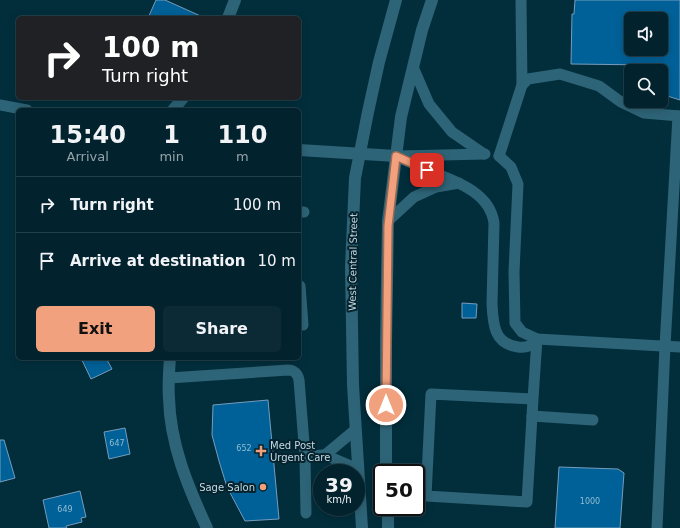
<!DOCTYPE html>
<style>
:root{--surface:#02222d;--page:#0c2a35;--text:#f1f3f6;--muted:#96a4aa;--line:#233f49;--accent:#f2a17e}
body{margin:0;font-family:"DejaVu Sans",sans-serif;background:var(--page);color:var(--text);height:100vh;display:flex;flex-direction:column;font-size:15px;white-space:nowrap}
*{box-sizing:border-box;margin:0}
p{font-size:13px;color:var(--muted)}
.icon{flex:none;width:22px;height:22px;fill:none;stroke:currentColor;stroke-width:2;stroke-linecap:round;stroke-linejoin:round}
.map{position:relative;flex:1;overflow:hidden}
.drawer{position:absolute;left:16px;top:108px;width:285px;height:252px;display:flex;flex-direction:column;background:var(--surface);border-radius:6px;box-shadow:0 2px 10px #0003,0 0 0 1px var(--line)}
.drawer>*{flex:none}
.hud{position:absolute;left:16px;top:16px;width:285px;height:84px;border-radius:6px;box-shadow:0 2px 10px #0003,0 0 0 1px var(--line);background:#202124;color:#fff;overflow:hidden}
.buttons{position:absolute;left:624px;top:12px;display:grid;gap:8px}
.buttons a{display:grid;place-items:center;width:44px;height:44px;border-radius:6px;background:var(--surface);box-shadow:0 2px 10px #0003,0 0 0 1px var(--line);font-size:20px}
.speed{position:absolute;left:313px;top:464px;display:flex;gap:8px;font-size:20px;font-weight:700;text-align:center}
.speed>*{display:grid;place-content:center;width:52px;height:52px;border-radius:50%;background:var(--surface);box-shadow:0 2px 10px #0003,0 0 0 1px var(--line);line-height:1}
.speed small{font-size:10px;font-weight:400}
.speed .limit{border:2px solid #111;border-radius:6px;background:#fff;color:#111}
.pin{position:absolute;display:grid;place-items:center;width:34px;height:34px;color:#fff;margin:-17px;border-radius:8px;box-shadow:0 2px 6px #0006}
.me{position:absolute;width:44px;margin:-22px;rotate:0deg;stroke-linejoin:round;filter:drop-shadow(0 0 3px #0008)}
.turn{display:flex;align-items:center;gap:14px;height:84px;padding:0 20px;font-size:18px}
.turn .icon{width:52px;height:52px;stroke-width:2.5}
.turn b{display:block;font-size:28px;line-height:34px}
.eta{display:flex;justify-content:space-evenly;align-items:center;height:68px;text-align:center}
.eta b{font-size:24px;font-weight:700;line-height:28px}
.primary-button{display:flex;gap:8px;margin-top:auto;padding:8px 20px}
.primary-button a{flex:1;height:46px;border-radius:6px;background:var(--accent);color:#111;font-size:16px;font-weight:700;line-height:46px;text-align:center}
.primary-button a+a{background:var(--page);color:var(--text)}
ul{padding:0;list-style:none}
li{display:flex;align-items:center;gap:12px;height:56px;padding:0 20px;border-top:1px solid var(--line)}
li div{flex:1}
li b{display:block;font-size:15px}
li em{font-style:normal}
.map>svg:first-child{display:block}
.building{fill:#006198;stroke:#759cbc;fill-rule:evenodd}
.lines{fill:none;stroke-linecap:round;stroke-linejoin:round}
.service{stroke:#2e6477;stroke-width:11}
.minor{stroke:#2e6477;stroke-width:12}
.secondary{stroke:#2e6477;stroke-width:12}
.route-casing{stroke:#9d6952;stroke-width:10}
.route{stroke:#f2a17e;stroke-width:7}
.poi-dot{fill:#f2a17e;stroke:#06232d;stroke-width:1.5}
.labels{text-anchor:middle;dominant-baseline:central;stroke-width:4;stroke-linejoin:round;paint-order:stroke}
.number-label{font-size:8px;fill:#91bcd2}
.street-label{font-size:10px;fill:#c1dbe6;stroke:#06232d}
.poi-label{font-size:10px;fill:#c1dbe6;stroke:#06232d;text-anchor:start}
</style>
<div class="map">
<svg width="680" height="528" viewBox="0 0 680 528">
<rect width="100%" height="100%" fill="#022e3c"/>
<!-- building -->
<g class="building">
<path d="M156 0H165L205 18H148Z"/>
<path d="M575 0H680V100L661 94V71H648L649 65 571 64 572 14H574ZM631 19H661V49H631Z"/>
<path d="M462 303 477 304 476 318H462Z"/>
<path d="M81 358H106L112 369 91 379Z"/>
<path d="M268 400 279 519 245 521 227 487 219 461 212 435 213 405Z"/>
<path d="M125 428 130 454 109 459 104 432Z"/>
<path d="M0 440H4L15 478 0 482Z"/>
<path d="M559 467 618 469 624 473 620 528H555Z"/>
<path d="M80 491 86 517 81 518 82 522 66 526 67 528H49L43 500Z"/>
</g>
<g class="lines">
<!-- service -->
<g class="service">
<path d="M521 0 522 85"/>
<path d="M413 67 429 104 452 132 484 154"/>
<path d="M0 105 27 110"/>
<path d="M396 156C407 161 419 166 430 171 455 181 490 192 494 223L492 304C493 324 494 344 518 347 527 348 532 346 537 339"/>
<path d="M400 156 485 154"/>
<path d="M499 156 511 167 518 184 514 272 515 323 522 332 537 339 680 347"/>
<path d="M499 156 522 85 528 79 560 74 599 86 621 102 644 113 680 116"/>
<path d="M299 212H304"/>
<path d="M388 221 414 197 436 187 459 183"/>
<path d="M299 325H303L300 286"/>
<path d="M169 378 288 370C294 370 298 374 299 380L305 456 325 455"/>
<path d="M533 399 527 502 426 496 431 394 533 399 537 339"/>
<path d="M532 416 593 420"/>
<path d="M355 430 325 455 358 469"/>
<path d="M305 456 306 513"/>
<path d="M657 528 665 346 678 116"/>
</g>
<!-- minor -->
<g class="minor">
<path d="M228 18 235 0"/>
<path d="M173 110 183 98"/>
</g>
<!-- secondary -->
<g class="secondary">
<path d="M299 150 396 156"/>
<path d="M170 358C169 371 168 385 169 398 170 444 188 487 207 528"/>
<path d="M386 473V343L388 221 401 117 422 30 432 0"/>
<path d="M388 507V528"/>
<path d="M362 528 353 385 351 267 355 178 368 112 379 62 396 0"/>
</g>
</g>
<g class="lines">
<defs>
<path id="route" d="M386 405 388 226 396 156 427 170"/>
</defs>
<!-- route casing -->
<use href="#route" class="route-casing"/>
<!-- route -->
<use href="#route" class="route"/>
</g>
<!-- markers -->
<g class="poi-dot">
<path d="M259 445h4v4h4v4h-4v4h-4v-4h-4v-4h4z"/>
<circle cx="263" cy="487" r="4"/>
</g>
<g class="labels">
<!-- number labels -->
<g class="number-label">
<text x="117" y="443">647</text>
<text x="244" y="448">652</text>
<text x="590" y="501">1000</text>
<text x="65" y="509">649</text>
</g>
<!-- street labels -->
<g class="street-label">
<text transform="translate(353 262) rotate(-89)">West Central Street</text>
</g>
<!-- poi labels -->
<g class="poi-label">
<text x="270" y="445">Med Post<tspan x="270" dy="12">Urgent Care</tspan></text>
<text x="255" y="487" text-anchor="end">Sage Salon</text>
</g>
</g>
</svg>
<div class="buttons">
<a><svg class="icon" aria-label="sound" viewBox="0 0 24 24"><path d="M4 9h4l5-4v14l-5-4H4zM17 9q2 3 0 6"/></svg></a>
<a><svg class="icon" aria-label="search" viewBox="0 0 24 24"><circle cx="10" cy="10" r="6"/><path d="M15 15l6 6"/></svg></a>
</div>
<div class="speed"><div>39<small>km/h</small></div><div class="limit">50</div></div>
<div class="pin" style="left:427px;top:170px;background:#d93025"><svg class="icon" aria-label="arrive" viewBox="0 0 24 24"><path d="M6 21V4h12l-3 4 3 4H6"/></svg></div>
<svg class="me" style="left:386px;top:405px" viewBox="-20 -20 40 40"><circle r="17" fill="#f2a17e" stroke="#fff" stroke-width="3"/><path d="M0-11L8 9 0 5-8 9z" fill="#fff"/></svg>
<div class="hud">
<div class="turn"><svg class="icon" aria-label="right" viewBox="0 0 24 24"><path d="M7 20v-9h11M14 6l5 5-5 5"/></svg><div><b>100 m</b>Turn right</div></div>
</div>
<section class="drawer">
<div class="eta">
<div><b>15:40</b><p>Arrival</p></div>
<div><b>1</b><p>min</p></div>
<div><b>110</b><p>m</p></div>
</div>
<ul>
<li><svg class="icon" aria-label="right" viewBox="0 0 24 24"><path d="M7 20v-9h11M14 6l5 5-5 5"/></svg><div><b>Turn right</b></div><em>100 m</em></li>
<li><svg class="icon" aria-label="arrive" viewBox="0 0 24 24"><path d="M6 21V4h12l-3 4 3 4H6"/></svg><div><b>Arrive at destination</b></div><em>10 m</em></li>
</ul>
<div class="primary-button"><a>Exit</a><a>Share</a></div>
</section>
</div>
